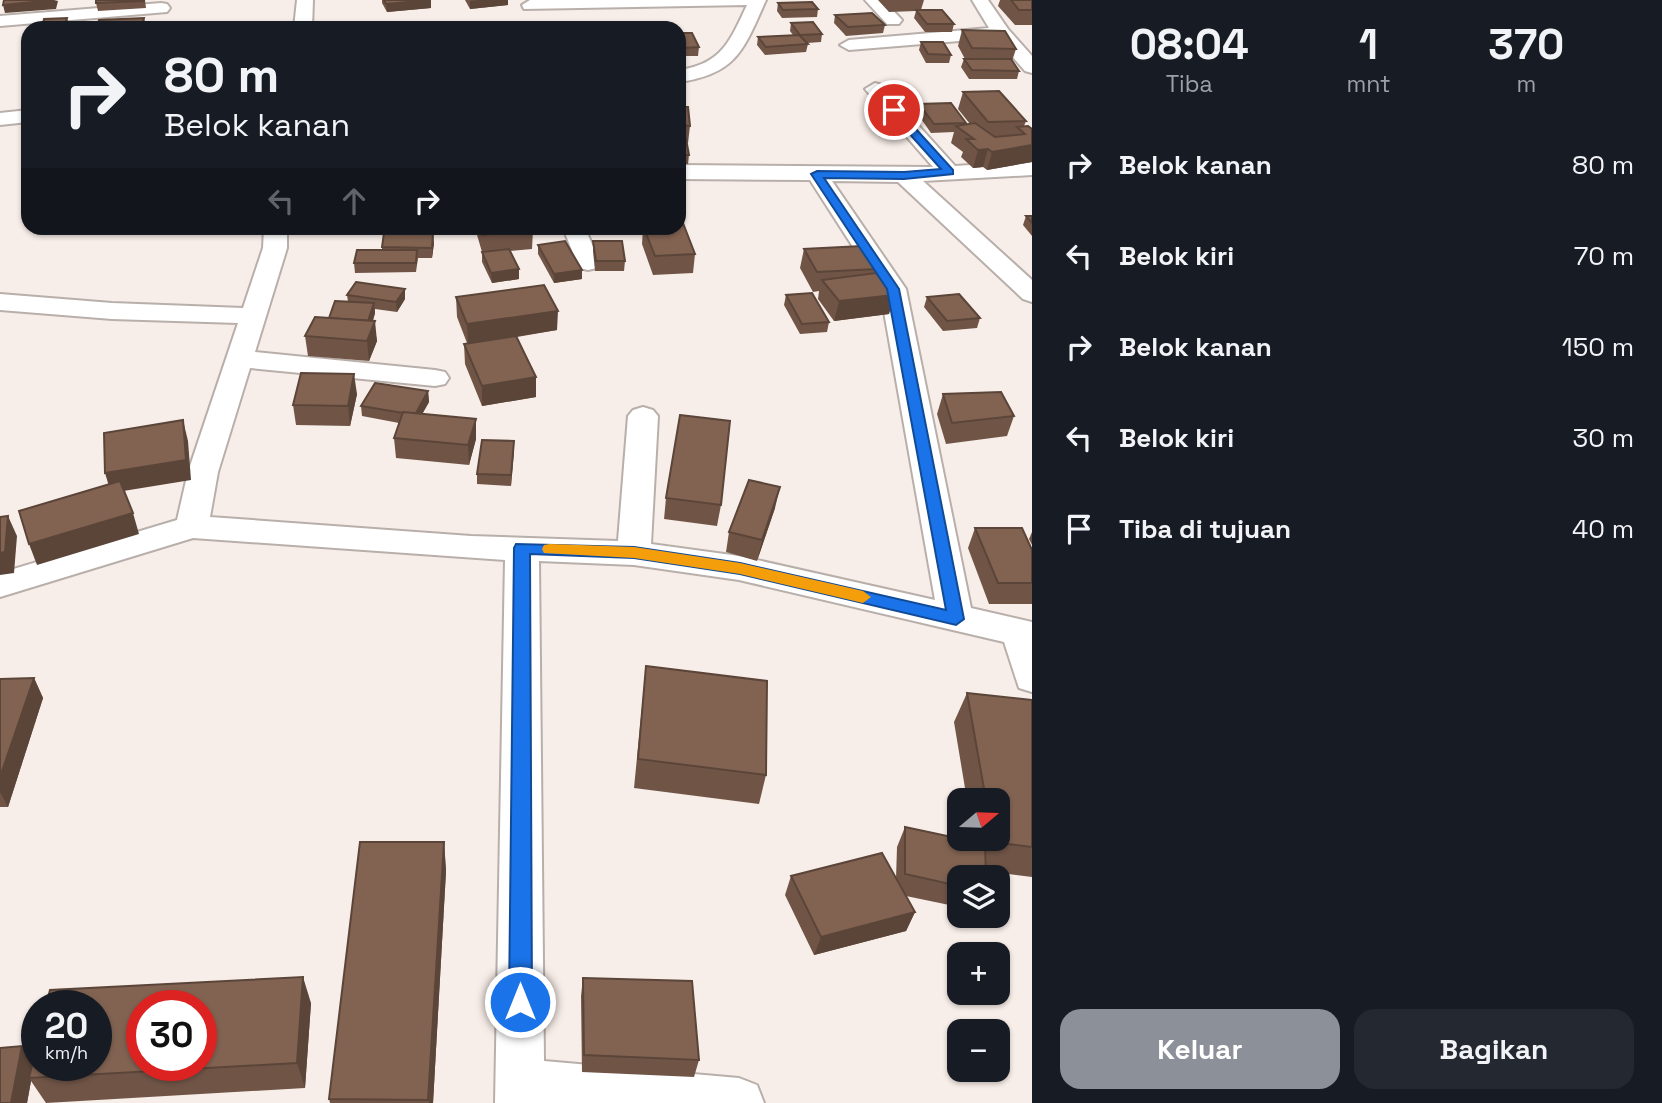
<!DOCTYPE html>
<html lang="id">
<meta charset="utf-8">
<style>
:root{--surface:#171b24;--page:#242831;--text:#f1f3f6;--muted:#9ea1a6;--accent:#8c9099}
body{margin:0;font-family:"Space Grotesk",sans-serif;background:var(--page);color:var(--text);height:100vh;display:flex;flex-direction:column;font-size:26px;white-space:nowrap}
*{box-sizing:border-box;margin:0}
p{font-size:23px;color:var(--muted)}
.icon{flex:none;width:38px;height:38px;fill:none;stroke:currentColor;stroke-width:2;stroke-linecap:round;stroke-linejoin:round}
.map{position:relative;flex:1;overflow:hidden}
.details{display:flex;flex-direction:column;background:var(--surface);width:630px}
.details>*{flex:none}
.hud{position:absolute;left:21px;top:21px;width:665px;height:214px;border-radius:21px;box-shadow:0 2px 5px #0004;background:#171b24;color:var(--text);overflow:hidden}
.needle{width:46px;rotate:71deg}
.buttons{position:absolute;left:947px;top:788px;display:grid;gap:14px}
.buttons a{display:grid;place-items:center;width:63px;height:63px;border-radius:14px;background:var(--surface);box-shadow:0 2px 5px #0004;font-size:35px}
.speed{position:absolute;left:21px;top:990px;display:flex;gap:14px;font-size:35px;font-weight:700;text-align:center}
.speed>*{display:grid;place-content:center;width:91px;height:91px;border-radius:50%;background:var(--surface);box-shadow:0 2px 5px #0004;line-height:1}
.speed small{font-size:18px;font-weight:400}
.speed .limit{border:10px solid #d22;background:#fff;color:#111}
.pin{position:absolute;display:grid;place-items:center;width:60px;height:60px;color:#fff;margin:-30px;border:4px solid #fff;border-radius:50%;box-shadow:0 2px 7px #0007}
.me{position:absolute;width:77px;margin:-38px;rotate:0deg;stroke-linejoin:round;filter:drop-shadow(0 0 5px #0008)}
.turn{display:flex;align-items:center;gap:24px;height:147px;padding:0 28px;font-size:32px}
.turn .icon{width:91px;height:91px;stroke-width:2.5}
.turn b{display:block;font-size:49px;line-height:60px}
.lanes{display:flex;align-items:center;height:66px;padding:0 28px;background:#0003;justify-content:center;gap:35px;direction:ltr}
.lanes .off{opacity:.35}
.eta{display:flex;justify-content:space-evenly;align-items:center;height:119px;text-align:center}
.eta b{font-size:42px;font-weight:800;line-height:49px}
.primary-button{display:flex;gap:14px;margin-top:auto;padding:14px 28px}
.primary-button a{flex:1;height:80px;border-radius:21px;background:var(--accent);color:#fff;font-size:28px;font-weight:800;line-height:80px;text-align:center}
.primary-button a+a{background:var(--page);color:var(--text)}
ul{padding:0;list-style:none}
li{display:flex;align-items:center;gap:21px;height:91px;padding:0 28px}
li div{flex:1}
li b{display:block;font-size:26px}
li em{font-style:normal}
main{display:flex;flex:1;min-height:0}
.map>svg:first-child{display:block}
.lines{fill:none;stroke-linecap:round;stroke-linejoin:round}
.street-casing{stroke:#b9afaa;stroke-width:4}
.street{fill:#fff;fill-rule:evenodd}
.wall{fill:#705547}
.shaded-wall{fill:#5b4539}
.building{fill:#826352;stroke:#5b4539;stroke-width:2;fill-rule:evenodd}
.route{fill:#1a73e8;stroke:#114b97;stroke-width:2}
.slow{fill:#f59e0b}
</style>
<main>
<div class="map">
<svg width="1032" height="1103" viewBox="0 0 1032 1103">
<rect width="100%" height="100%" fill="#f8eee9"/>
<g class="lines">
<defs>
<g id="street">
<path d="M297 0H313L312 28H294Z"/>
<path d="M530 0H766C744 49 737 74 679 82V70C722 64 730 41 747 5L524 9 522 5Z"/>
<path d="M865 0H883L902 20 899 24H887Z"/>
<path d="M972 0H988L1008 29 1032 56V73L1025 71 996 38 849 50 840 45 849 40 989 28Z"/>
<path d="M161 3 167 4 170 8 167 12 0 26V16Z"/>
<path d="M875 83 882 85 955 166 1032 161V175L923 181 1032 280V302L1023 299 898 182 832 181 906 289 971 608 1032 622V692L1019 688 1004 642 739 580 634 565 539 561 544 1061 739 1078 757 1085 764 1103H495L505 560 193 538 0 597V573L177 520 188 472 238 323 112 319 0 310V294L112 303 243 308 263 248 264 228H287V248L255 352 435 370 445 372 449 378 445 384 435 386 250 368 218 472 210 517 471 536 618 541 628 416 633 410 643 407 653 410 658 416 651 544 739 556 935 600 880 289 810 180 679 179V165L933 167 865 89Z"/>
<path d="M28 110V122L0 125V113Z"/>
<path d="M563 228H585L600 263 597 268 588 270 579 268Z"/>
</g>
</defs>
<!-- street casing -->
<use href="#street" class="street-casing"/>
<!-- street -->
<use href="#street" class="street"/>
</g>
<!-- wall -->
<g class="wall">
<path d="M145 0 146 8 98 11 96 3Z"/>
<path d="M382 0H431V8L387 12 382 3Z"/>
<path d="M465 0H508V5L470 9Z"/>
<path d="M878 0H924L921 10 954 24 952 32H925L914 18 916 11 889 12Z"/>
<path d="M1000 0H1032V25H1015L998 6Z"/>
<path d="M778 3 818 9 817 17 782 18 777 11Z"/>
<path d="M835 15 885 25 883 33 846 36 834 23Z"/>
<path d="M67 18 69 26 68 28H42Z"/>
<path d="M791 23 822 34 821 42 807 43 808 44 806 52 765 55 757 45 758 37 793 35 790 31Z"/>
<path d="M962 30 1016 49 1012 61 1019 71 1017 79H969L961 67 964 59H965L958 46Z"/>
<path d="M679 33 699 47 698 56H682L679 49Z"/>
<path d="M921 42 951 55 949 63H926L919 50Z"/>
<path d="M963 92 1026 121 1024 126 1032 129V162L987 170 983 167 973 168 961 157 963 152 951 143 954 132 931 133 917 113 919 104 966 123V124H970L958 109Z"/>
<path d="M679 107 690 126 688 143H687L689 155 688 164H679Z"/>
<path d="M679 173 682 189 680 207H679Z"/>
<path d="M1026 216H1032V236L1023 225Z"/>
<path d="M323 228H371V232L324 233Z"/>
<path d="M475 228H531L533 230 532 249 510 251 519 279 492 283 482 262V252Z"/>
<path d="M643 228H679L695 254 693 273 653 275 642 244Z"/>
<path d="M593 241 625 261 624 271H595L593 251Z"/>
<path d="M434 243 432 258H418L416 272 355 273 354 263 382 250V247Z"/>
<path d="M538 245 582 270V279L554 283 538 254Z"/>
<path d="M804 249 877 269 876 274 894 295 889 314 834 321 818 299 819 291 813 292 800 268Z"/>
<path d="M347 295 405 299 397 312 375 309V313L373 321 377 341 369 361 308 356 305 336 348 302Z"/>
<path d="M786 295 829 322 827 332 800 334 784 305Z"/>
<path d="M456 297 557 330 517 337 536 377V397L482 406 465 364 464 344 467 343 457 317Z"/>
<path d="M927 297 980 318 977 328 943 331 924 307Z"/>
<path d="M428 391 429 402 422 414 476 439 469 465 396 458 394 438 399 423 362 416 361 406Z"/>
<path d="M357 394 350 426 296 425 293 405Z"/>
<path d="M943 394 1014 416 1007 436 946 444 937 414Z"/>
<path d="M514 441 511 486 477 484V474Z"/>
<path d="M666 498 721 505 717 526 664 519Z"/>
<path d="M775 508 757 561 726 552 729 532Z"/>
<path d="M975 528 1032 550V604H989L968 548Z"/>
<path d="M1032 532V545L1029 539Z"/>
<path d="M646 666 766 775 759 804 634 788Z"/>
<path d="M34 678 43 698 8 807H0V679Z"/>
<path d="M967 693 1032 700V877L986 871 959 877V907L906 896 915 912 906 931 814 955 785 895 791 876 896 879 897 847 905 827 973 841V838H998V800H967L954 722Z"/>
<path d="M444 842 446 871 433 1103H330L329 1099Z"/>
<path d="M583 978 699 1060 694 1077 582 1072 581 996Z"/>
<path d="M311 1003 305 1088 46 1103 31 1081 27 1103H0L33 1061Z"/>
</g>
<!-- shaded-wall -->
<g class="shaded-wall">
<path d="M54 0 58 1 56 9 5 13 3 5Z"/>
<path d="M431 0V8L387 12 386 4Z"/>
<path d="M478 0H508V5L470 9V1Z"/>
<path d="M67 18 69 26 68 28H65L64 26Z"/>
<path d="M144 18 146 26 145 28H141Z"/>
<path d="M1032 145V162L987 170 992 152Z"/>
<path d="M988 149 983 167 973 168 978 150Z"/>
<path d="M448 228H471L448 230Z"/>
<path d="M433 233 434 243 432 258V248Z"/>
<path d="M519 269V279L492 283 491 273Z"/>
<path d="M582 270V279L554 283V274Z"/>
<path d="M405 289V299L397 312 396 302Z"/>
<path d="M894 295 889 314 834 321 839 301Z"/>
<path d="M374 303 375 313 367 338 366 328Z"/>
<path d="M558 311 557 330 468 344 467 324Z"/>
<path d="M375 321 377 341 369 361 367 341Z"/>
<path d="M354 374 357 394 350 426 348 406Z"/>
<path d="M536 377V397L482 406V386Z"/>
<path d="M428 391 429 402 416 425V415Z"/>
<path d="M476 419V439L469 465 468 445Z"/>
<path d="M183 420 188 441 191 480 111 493 105 473Z"/>
<path d="M514 441V452L511 486V475Z"/>
<path d="M780 487 775 508 757 561 762 540Z"/>
<path d="M133 513 139 534 37 565 29 544Z"/>
<path d="M8 516 17 536 14 573 0 575V553Z"/>
<path d="M34 678 43 698 8 807 0 792V777Z"/>
<path d="M444 842 446 871 433 1103H429Z"/>
<path d="M915 912 906 931 814 955 821 937Z"/>
<path d="M303 977 311 1003 305 1088 297 1063Z"/>
<path d="M22 1046 34 1063 29 1078 31 1081 27 1103H11Z"/>
</g>
<!-- building -->
<g class="building">
<path d="M4 0H54L3 5Z"/>
<path d="M96 0H144V1L96 3Z"/>
<path d="M384 0H429L386 4Z"/>
<path d="M1011 0H1032V10H1019Z"/>
<path d="M812 2 818 9 783 10 778 3Z"/>
<path d="M916 10H942L954 24H927Z"/>
<path d="M872 13 885 25 848 27 835 15Z"/>
<path d="M67 18 64 26 42 28 44 19Z"/>
<path d="M144 18 141 27 96 28 99 20Z"/>
<path d="M229 22V28H215V23Z"/>
<path d="M667 22 670 28H624L622 24Z"/>
<path d="M813 22 822 34 800 35 791 23Z"/>
<path d="M209 23 208 28H180L182 24Z"/>
<path d="M962 30 1005 31 1016 49 972 48Z"/>
<path d="M679 33H692L699 47 683 48 679 39Z"/>
<path d="M799 35 808 44 766 47 758 37Z"/>
<path d="M921 42H943L951 55 928 54Z"/>
<path d="M964 59H1011L1019 71 972 70Z"/>
<path d="M999 91 1026 121 988 122 963 92Z"/>
<path d="M951 103 966 123 934 124 919 104Z"/>
<path d="M679 107H688L690 126 679 125Z"/>
<path d="M975 123 995 137 1025 134 1017 127 1028 126 1032 129V145L992 152 988 149 978 150 966 139H974L956 126Z"/>
<path d="M679 139H686L689 155H679Z"/>
<path d="M679 173 682 189H679Z"/>
<path d="M1026 216H1032V223Z"/>
<path d="M683 223 695 254 655 256 644 228H679V224Z"/>
<path d="M480 228H531L533 230 482 235Z"/>
<path d="M384 233H433L432 248 382 247Z"/>
<path d="M565 241 582 270 554 274 538 245Z"/>
<path d="M593 241H622L625 261H596Z"/>
<path d="M862 246 877 269 817 272 804 249Z"/>
<path d="M509 249 519 269 491 273 482 252Z"/>
<path d="M357 250H417L416 263H354Z"/>
<path d="M876 273 894 295 839 301 822 280Z"/>
<path d="M356 282 405 289 396 302 347 295Z"/>
<path d="M544 285 558 311 467 324 456 297Z"/>
<path d="M812 293 829 322 802 324 786 295Z"/>
<path d="M959 294 980 318 947 321 927 297Z"/>
<path d="M335 301 374 303 368 321 329 318Z"/>
<path d="M315 317 375 321 367 341 305 336Z"/>
<path d="M516 336 536 377 482 386 464 344Z"/>
<path d="M301 373 354 374 348 406 293 405Z"/>
<path d="M375 383 428 391 416 413H403L361 406Z"/>
<path d="M1001 392 1014 416 952 423 943 394Z"/>
<path d="M403 412 476 419 468 445 394 438Z"/>
<path d="M680 415 730 421 721 505 666 498Z"/>
<path d="M183 420 186 460 105 473 104 433Z"/>
<path d="M482 440 514 441 511 475 477 474Z"/>
<path d="M749 480 780 487 762 540 729 532Z"/>
<path d="M120 481 133 513 29 544 19 511Z"/>
<path d="M8 516 5 552 0 553V517Z"/>
<path d="M975 528H1022L1032 550V583H998Z"/>
<path d="M646 666 767 681 766 775 638 759Z"/>
<path d="M34 678 0 777V679Z"/>
<path d="M967 693 1032 700V847L993 842 992 838H998V800H986Z"/>
<path d="M905 827 985 844 986 877H959V886L905 874Z"/>
<path d="M360 842H444L428 1100 329 1099Z"/>
<path d="M882 853 915 912 821 937 791 876Z"/>
<path d="M303 977 297 1063 29 1078 37 1045V1066H96V1006H46L50 990ZM142 1006H201V1066H142Z"/>
<path d="M583 978 692 981 699 1060 584 1055Z"/>
<path d="M22 1046 11 1103H0V1048Z"/>
</g>
<!-- route -->
<path class="route" d="M890 108H897L953 170V174L904 179 824 178 899 289 964 619 956 625 740 574 634 558 530 554 532 1002 528 1010 520 1013 513 1010 509 1002 514 548 516 544 634 547 740 563 946 610 887 289 811 174 817 171 904 172 941 169 890 112Z"/>
<!-- slow -->
<path class="slow" d="M550 544 634 547 740 563 863 591 871 597 863 603 740 574 634 558 544 553 542 549 544 545Z"/>
</svg>
<div class="buttons">
<a><svg class="needle" viewBox="-14 -14 28 28"><path d="M0-13l5 13h-10z" fill="#e53935"/><path d="M0 13l5-13h-10z" fill="#9ea1a6"/></svg></a>
<a><svg class="icon" aria-label="layers" viewBox="0 0 24 24"><path d="M12 4l9 5-9 5-9-5zM3 14l9 5 9-5"/></svg></a>
<a>+</a>
<a>−</a>
</div>
<div class="speed"><div>20<small>km/h</small></div><div class="limit">30</div></div>
<div class="pin" style="left:894px;top:110px;background:#d93025"><svg class="icon" aria-label="arrive" viewBox="0 0 24 24"><path d="M6 21V4h12l-3 4 3 4H6"/></svg></div>
<svg class="me" style="left:520px;top:1002px" viewBox="-20 -20 40 40"><circle r="17" fill="#1a73e8" stroke="#fff" stroke-width="3"/><path d="M0-11L8 9 0 5-8 9z" fill="#fff"/></svg>
<div class="hud">
<div class="turn"><svg class="icon" aria-label="right" viewBox="0 0 24 24"><path d="M7 20v-9h11M14 6l5 5-5 5"/></svg><div><b>80 m</b>Belok kanan</div></div>
<div class="lanes"><svg class="icon off" aria-label="left" viewBox="0 0 24 24"><path d="M17 20v-9H6M10 6l-5 5 5 5"/></svg><svg class="icon off" aria-label="ahead" viewBox="0 0 24 24"><path d="M12 20V5M6 11l6-6 6 6"/></svg><svg class="icon" aria-label="right" viewBox="0 0 24 24"><path d="M7 20v-9h11M14 6l5 5-5 5"/></svg></div>
</div>
</div>
<section class="details">
<div class="eta">
<div><b>08:04</b><p>Tiba</p></div>
<div><b>1</b><p>mnt</p></div>
<div><b>370</b><p>m</p></div>
</div>
<ul>
<li><svg class="icon" aria-label="right" viewBox="0 0 24 24"><path d="M7 20v-9h11M14 6l5 5-5 5"/></svg><div><b>Belok kanan</b></div><em>80 m</em></li>
<li><svg class="icon" aria-label="left" viewBox="0 0 24 24"><path d="M17 20v-9H6M10 6l-5 5 5 5"/></svg><div><b>Belok kiri</b></div><em>70 m</em></li>
<li><svg class="icon" aria-label="right" viewBox="0 0 24 24"><path d="M7 20v-9h11M14 6l5 5-5 5"/></svg><div><b>Belok kanan</b></div><em>150 m</em></li>
<li><svg class="icon" aria-label="left" viewBox="0 0 24 24"><path d="M17 20v-9H6M10 6l-5 5 5 5"/></svg><div><b>Belok kiri</b></div><em>30 m</em></li>
<li><svg class="icon" aria-label="arrive" viewBox="0 0 24 24"><path d="M6 21V4h12l-3 4 3 4H6"/></svg><div><b>Tiba di tujuan</b></div><em>40 m</em></li>
</ul>
<div class="primary-button"><a>Keluar</a><a>Bagikan</a></div>
</section>
</main>
